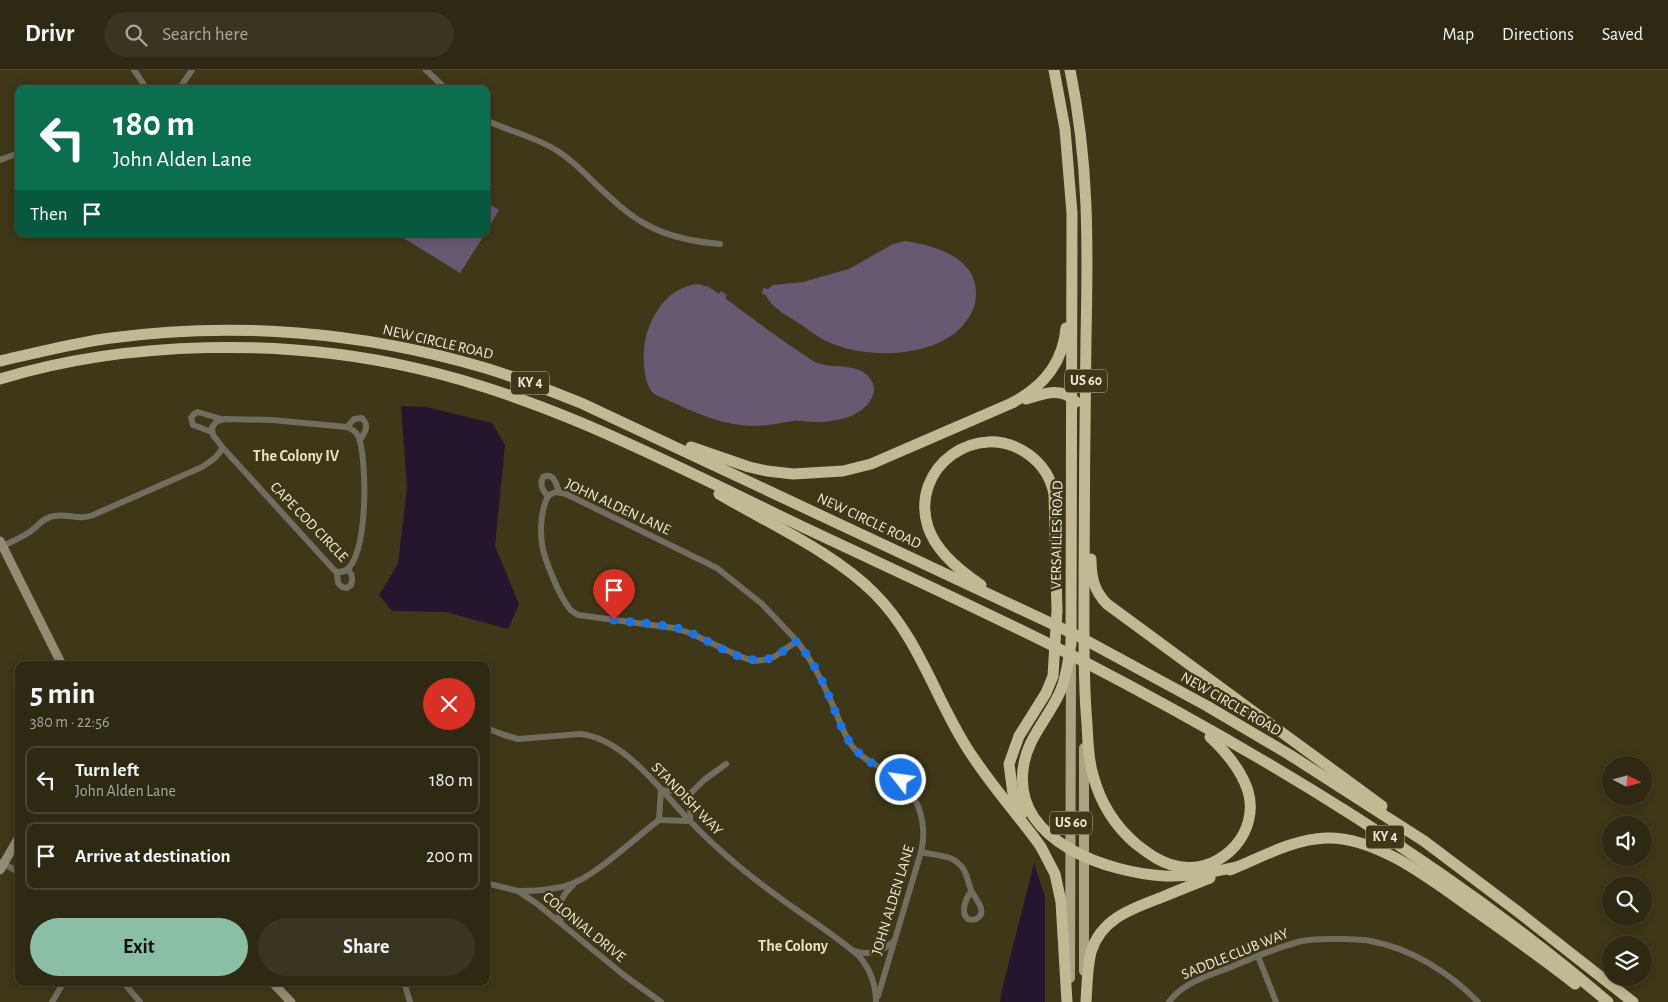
<!DOCTYPE html>
<meta charset="utf-8">
<style>
:root{--surface:#2e2912;--page:#3a3520;--text:#f1f3f6;--muted:#a7a69f;--line:#494532;--accent:#8abfa5}
body{margin:0;font-family:"Alegreya Sans",sans-serif;background:var(--page);color:var(--text);height:100vh;display:flex;flex-direction:column;font-size:19px;white-space:nowrap}
*{box-sizing:border-box;margin:0}
p{font-size:16px;color:var(--muted)}
.icon{flex:none;width:28px;height:28px;fill:none;stroke:currentColor;stroke-width:2;stroke-linecap:round;stroke-linejoin:round}
.map{position:relative;flex:1;overflow:hidden}
.panel{position:absolute;left:15px;top:591px;width:475px;height:325px;display:flex;flex-direction:column;background:var(--surface);border-radius:10px;box-shadow:0 2px 12px #0003,0 0 0 1px var(--line)}
.panel>*{flex:none}
.hud{position:absolute;left:15px;top:15px;width:475px;height:152px;border-radius:10px;box-shadow:0 2px 12px #0003,0 0 0 1px var(--line);background:#0b6e4f;color:#fff;overflow:hidden}
.needle{width:32px;rotate:96deg}
.buttons{position:absolute;left:1602px;top:686px;display:grid;gap:10px}
.buttons a{display:grid;place-items:center;width:50px;height:50px;border-radius:50%;background:var(--surface);box-shadow:0 2px 12px #0003,0 0 0 1px var(--line);font-size:25px}
.pin{position:absolute;display:grid;place-items:center;width:42px;height:42px;color:#fff;margin:-51px -21px;border-radius:50% 50% 50% 0;rotate:-45deg;box-shadow:0 0 5px #0007}
.pin .icon{rotate:45deg}
.me{position:absolute;width:55px;margin:-28px;rotate:300deg;stroke-linejoin:round;filter:drop-shadow(0 0 4px #0008)}
.turn{display:flex;align-items:center;gap:18px;height:105px;padding:0 15px;font-size:22px}
.turn .icon{width:65px;height:65px;stroke-width:2.5}
.turn b{display:block;font-size:35px;line-height:42px}
.then{display:flex;align-items:center;height:48px;padding:0 15px;background:#0003;gap:10px;font-size:19px}
.round{display:grid;place-items:center;flex:none;width:52px;height:52px;border-radius:26px;background:var(--page)}
.overview{display:flex;align-items:center;justify-content:space-between;height:85px;padding:0 15px}
h1{font-size:30px;font-weight:600;line-height:38px}
.primary-button{display:flex;gap:10px;margin-top:auto;padding:10px 15px}
.primary-button a{flex:1;height:58px;border-radius:30px;background:var(--accent);color:#111;font-size:20px;font-weight:600;line-height:58px;text-align:center}
.primary-button a+a{background:var(--page);color:var(--text)}
ul{padding:0;list-style:none}
li{display:flex;align-items:center;gap:15px;height:68px;margin:0 10px 8px;padding:0 5px;border:2px solid var(--line);border-radius:10px}
li div{flex:1}
li b{display:block;font-size:19px}
li em{font-style:normal}
header{display:flex;align-items:center;gap:30px;box-sizing:border-box;height:70px;padding:0 25px;background:var(--surface);border-bottom:1px solid var(--line)}
header strong{font-size:24px}
nav{display:flex;gap:28px;margin-inline-start:auto;font-size:18px}
.search{width:350px;height:45px;background:var(--page);display:flex;align-items:center;gap:12px;box-sizing:border-box;padding:0 18px;border-radius:28px;color:var(--muted);font-size:19px}
.map>svg:first-child{display:block}
.green{fill:#665972}
.water{fill:#251630}
.lines{fill:none;stroke-linecap:round;stroke-linejoin:round}
.street{stroke:#716e5f;stroke-width:6}
.secondary{stroke:#928d74;stroke-width:9}
.primary{stroke:#aba484;stroke-width:10}
.highway{stroke:#c1b993;stroke-width:11}
.route{stroke:#1a73e8;stroke-width:9;stroke-dasharray:0 16.2}
.labels{text-anchor:middle;dominant-baseline:central;stroke-width:5;stroke-linejoin:round;paint-order:stroke}
.shield{fill:#3e3718;stroke:#bab59f;stroke-width:1}
.shield-label{font-size:14px;font-weight:bold;fill:#efebd9}
.street-label{font-size:15px;fill:#efebd9;stroke:#3e3718}
.neighbourhood-label{font-size:16px;font-weight:bold;fill:#e8e1bc;stroke:#3e3718}
</style>
<header>
<strong>Drivr</strong>
<div class="search"><svg class="icon" aria-label="search" viewBox="0 0 24 24"><circle cx="10" cy="10" r="6"/><path d="M15 15l6 6"/></svg>Search here</div>
<nav><a>Map</a><a>Directions</a><a>Saved</a></nav>
</header>
<div class="map">
<svg width="1668" height="932" viewBox="0 0 1668 932">
<rect width="100%" height="100%" fill="#3e3718"/>
<!-- green -->
<g class="green">
<path d="M486 132 499 140 486 162Z"/>
<path d="M397 164H485L460 203Z"/>
<path d="M905 171C939 176 983 190 975 233 973 244 963 257 954 264 923 287 868 288 833 274 822 270 813 263 803 256 792 248 771 239 766 225L762 224 763 218 768 219 773 215 803 212 849 199 893 174Z"/>
<path d="M698 214 709 217 719 224 721 221 727 225 725 228C746 244 768 260 789 275 798 280 806 287 815 292 830 299 853 293 866 304 886 322 864 343 845 348 837 350 824 353 815 352 808 352 801 350 793 351 779 353 766 356 752 356 723 355 698 344 672 332 666 329 657 327 652 322 642 310 642 277 647 263 655 238 671 217 698 214Z"/>
</g>
<!-- water -->
<g class="water">
<path d="M401 336 426 337 492 353 505 375 495 476 519 534 508 559 446 542 392 541 379 525 398 494 407 418Z"/>
<path d="M1034 793 1045 827V932H1000L1002 920Z"/>
</g>
<g class="lines">
<!-- street -->
<g class="street">
<path d="M134 0 147 19"/>
<path d="M426 0 446 19"/>
<path d="M179 19 192 0"/>
<path d="M486 50C510 62 537 67 559 82 575 92 588 107 602 120 616 133 630 146 647 155 669 167 696 172 720 174"/>
<path d="M0 90 19 83"/>
<path d="M225 349 272 350 347 357C352 359 356 361 358 366 368 386 370 514 335 501L223 378 213 365 212 357 217 351Z"/>
<path d="M347 357 354 349 362 348C370 356 365 362 360 370"/>
<path d="M212 362 193 355 191 348 194 344 198 342 221 349"/>
<path d="M556 422 566 424 717 498 762 534 797 571 774 587 764 590 753 591 739 586 690 563 674 558 578 545C575 543 571 541 569 538 559 525 544 489 542 474 540 459 541 437 549 425Z"/>
<path d="M548 427C543 420 539 415 543 407 554 402 556 414 559 422"/>
<path d="M3 476C11 472 20 468 28 463 37 458 43 447 54 446 68 443 78 451 93 445L202 397 215 388 223 378"/>
<path d="M337 503 338 513 342 517 347 518 351 515C353 509 353 505 348 500"/>
<path d="M797 571C813 592 824 614 834 638 839 649 843 662 850 673 860 689 877 695 892 704 918 721 928 753 921 782L878 926"/>
<path d="M486 658 504 665 518 669 580 664C624 668 662 722 691 752 724 787 762 816 801 843 821 857 841 870 859 886 871 900 876 914 876 932"/>
<path d="M691 723 661 720 659 750 690 751 691 723 704 710 726 694"/>
<path d="M921 782C933 785 949 785 958 793 967 800 967 810 971 820 973 826 990 843 976 849 974 850 970 850 968 849 959 842 967 827 971 821"/>
<path d="M0 792 19 802"/>
<path d="M486 813 518 821 536 833 625 906 661 932"/>
<path d="M519 821C537 821 559 820 576 812 603 799 635 768 659 750"/>
<path d="M561 853C556 838 562 825 573 815"/>
<path d="M855 881C869 886 883 881 894 871"/>
<path d="M1258 886 1276 932"/>
<path d="M123 912 140 932"/>
<path d="M404 912 410 932"/>
<path d="M52 932 64 912"/>
<path d="M1169 932C1183 912 1209 906 1231 897 1254 887 1278 877 1302 871 1316 868 1330 869 1344 869 1353 870 1362 869 1370 871 1411 878 1450 903 1478 932"/>
</g>
<!-- secondary -->
<g class="secondary">
<path d="M0 471 62 595"/>
<path d="M0 800 19 767"/>
<path d="M272 912 291 932"/>
</g>
<!-- primary -->
<g class="primary">
<path d="M1084 901V678"/>
<path d="M1070 908 1071 592"/>
</g>
<!-- highway -->
<g class="highway">
<path d="M1054 0 1065 59 1072 143 1071 574C1068 590 1067 607 1060 622 1048 649 1026 669 1023 700 1014 772 1109 803 1165 806 1190 807 1213 802 1236 797"/>
<path d="M1070 0C1089 91 1088 175 1086 267 1085 351 1084 436 1084 520 1084 565 1083 610 1087 654 1088 671 1088 689 1093 705 1100 732 1115 756 1136 774 1150 785 1164 795 1182 797 1223 802 1260 762 1248 721 1241 699 1226 682 1210 667"/>
<path d="M0 291C37 283 73 273 111 268 235 251 362 262 482 297 516 307 548 320 581 333L1078 566 1207 636 1290 685 1424 771 1517 841 1633 932"/>
<path d="M0 309C128 270 285 268 415 298 552 329 677 397 803 457 894 500 987 542 1077 588 1262 684 1449 796 1608 932"/>
<path d="M1026 329C1043 324 1062 316 1076 332"/>
<path d="M691 377 749 397 767 401 793 404 843 401 871 394 1012 333C1043 317 1063 292 1066 258"/>
<path d="M719 424C768 453 835 483 875 524 917 566 934 624 964 673 986 710 1016 742 1041 777L1055 804 1061 832 1067 932"/>
<path d="M1091 489C1091 507 1094 521 1107 534L1382 736"/>
<path d="M981 515C960 501 936 482 928 457 909 398 977 348 1028 384 1042 394 1051 408 1054 424L1057 541 1053 606 1046 623 1019 666 1009 694 1013 724 1024 742"/>
<path d="M1230 800C1260 788 1293 769 1326 768 1377 766 1434 812 1474 840 1508 864 1542 888 1575 914"/>
<path d="M1086 932C1087 916 1087 898 1091 882 1101 849 1131 839 1160 828 1177 821 1194 814 1210 808"/>
</g>
</g>
<g class="lines">
<!-- route -->
<path class="route" d="M614 550C637 553 662 553 684 560 709 569 744 598 771 588 780 585 788 577 797 571 808 586 818 601 825 617 835 637 841 665 856 680 868 694 886 700 901 710"/>
</g>
<g class="labels">
<!-- shield labels -->
<g class="shield">
<rect x="1065" y="299.5" width="42" height="23" rx="4"/>
<rect x="511" y="301.5" width="38" height="23" rx="4"/>
<rect x="1050" y="741.5" width="42" height="23" rx="4"/>
<rect x="1366" y="755.5" width="38" height="23" rx="4"/>
</g>
<g class="shield-label">
<text x="1086" y="311">US 60</text>
<text x="530" y="313">KY 4</text>
<text x="1071" y="753">US 60</text>
<text x="1385" y="767">KY 4</text>
</g>
<!-- street labels -->
<g class="street-label">
<text transform="translate(438 272) rotate(13)">NEW CIRCLE ROAD</text>
<text transform="translate(618 437) rotate(25)">JOHN ALDEN LANE</text>
<text transform="translate(869 451) rotate(25)">NEW CIRCLE ROAD</text>
<text transform="translate(309 452) rotate(46)">CAPE COD CIRCLE</text>
<text transform="translate(1057 465) rotate(-89)">VERSAILLES ROAD</text>
<text transform="translate(1231 634) rotate(30)">NEW CIRCLE ROAD</text>
<text transform="translate(687 729) rotate(46)">STANDISH WAY</text>
<text transform="translate(893 830) rotate(-73)">JOHN ALDEN LANE</text>
<text transform="translate(584 857) rotate(39)">COLONIAL DRIVE</text>
<text transform="translate(1235 884) rotate(-22)">SADDLE CLUB WAY</text>
</g>
<!-- neighbourhood labels -->
<g class="neighbourhood-label">
<text x="296" y="386">The Colony IV</text>
<text x="793" y="876">The Colony</text>
</g>
</g>
</svg>
<div class="buttons">
<a><svg class="needle" viewBox="-14 -14 28 28"><path d="M0-13l5 13h-10z" fill="#e53935"/><path d="M0 13l5-13h-10z" fill="#a7a69f"/></svg></a>
<a><svg class="icon" aria-label="sound" viewBox="0 0 24 24"><path d="M4 9h4l5-4v14l-5-4H4zM17 9q2 3 0 6"/></svg></a>
<a><svg class="icon" aria-label="search" viewBox="0 0 24 24"><circle cx="10" cy="10" r="6"/><path d="M15 15l6 6"/></svg></a>
<a><svg class="icon" aria-label="layers" viewBox="0 0 24 24"><path d="M12 4l9 5-9 5-9-5zM3 14l9 5 9-5"/></svg></a>
</div>
<div class="pin" style="left:614px;top:550px;background:#d93025"><svg class="icon" aria-label="arrive" viewBox="0 0 24 24"><path d="M6 21V4h12l-3 4 3 4H6"/></svg></div>
<svg class="me" style="left:901px;top:710px" viewBox="-20 -20 40 40"><circle r="17" fill="#1a73e8" stroke="#fff" stroke-width="3"/><path d="M0-11L8 9 0 5-8 9z" fill="#fff"/></svg>
<div class="hud">
<div class="turn"><svg class="icon" aria-label="left" viewBox="0 0 24 24"><path d="M17 20v-9H6M10 6l-5 5 5 5"/></svg><div><b>180 m</b>John Alden Lane</div></div>
<div class="then">Then<svg class="icon" aria-label="arrive" viewBox="0 0 24 24"><path d="M6 21V4h12l-3 4 3 4H6"/></svg></div>
</div>
<section class="panel">
<div class="overview"><div><h1>5 min</h1><p>380 m · 22:56</p></div><a class="round" style="background:#d93025;color:#fff"><svg class="icon" aria-label="close" viewBox="0 0 24 24"><path d="M6 6l12 12M18 6L6 18"/></svg></a></div>
<ul>
<li><svg class="icon" aria-label="left" viewBox="0 0 24 24"><path d="M17 20v-9H6M10 6l-5 5 5 5"/></svg><div><b>Turn left</b><p>John Alden Lane</p></div><em>180 m</em></li>
<li><svg class="icon" aria-label="arrive" viewBox="0 0 24 24"><path d="M6 21V4h12l-3 4 3 4H6"/></svg><div><b>Arrive at destination</b></div><em>200 m</em></li>
</ul>
<div class="primary-button"><a>Exit</a><a>Share</a></div>
</section>
</div>
